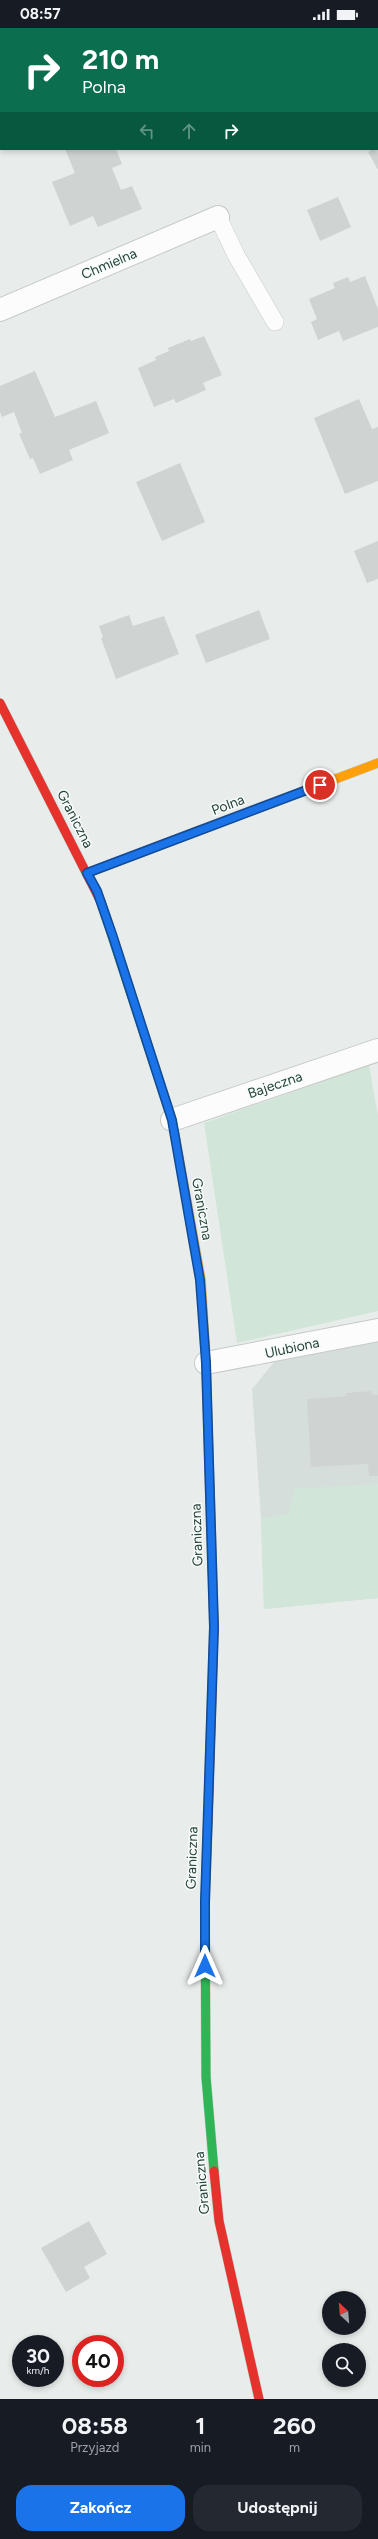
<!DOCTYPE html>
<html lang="pl">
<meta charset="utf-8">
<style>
:root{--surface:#171b24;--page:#242831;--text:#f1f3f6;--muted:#9ea1a6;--accent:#1a73e8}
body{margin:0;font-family:Figtree,sans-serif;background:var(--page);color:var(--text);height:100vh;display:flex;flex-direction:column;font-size:15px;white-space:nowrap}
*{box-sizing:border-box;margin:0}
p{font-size:13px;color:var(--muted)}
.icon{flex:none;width:22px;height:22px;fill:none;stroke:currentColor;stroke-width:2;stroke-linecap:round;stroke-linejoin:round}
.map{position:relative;height:2371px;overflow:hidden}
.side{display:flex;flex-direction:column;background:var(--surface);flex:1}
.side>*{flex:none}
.banner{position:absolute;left:0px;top:0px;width:378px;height:122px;box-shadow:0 2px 6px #0003;background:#0b6e4f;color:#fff;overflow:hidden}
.needle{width:26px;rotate:334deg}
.buttons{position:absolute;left:322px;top:2263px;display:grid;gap:8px}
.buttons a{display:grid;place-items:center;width:44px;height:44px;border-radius:50%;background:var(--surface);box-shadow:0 2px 6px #0003;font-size:20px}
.speed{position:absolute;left:12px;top:2307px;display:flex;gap:8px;font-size:20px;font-weight:700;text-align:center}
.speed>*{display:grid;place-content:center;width:52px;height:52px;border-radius:50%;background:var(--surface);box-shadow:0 2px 6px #0003;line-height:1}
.speed small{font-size:10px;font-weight:400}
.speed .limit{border:6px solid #d22;background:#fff;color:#111}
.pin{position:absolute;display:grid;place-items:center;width:34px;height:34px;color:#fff;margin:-17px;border:2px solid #fff;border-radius:50%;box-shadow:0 1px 4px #0007}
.me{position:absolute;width:44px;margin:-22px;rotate:0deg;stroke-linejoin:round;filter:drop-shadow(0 0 3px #0008)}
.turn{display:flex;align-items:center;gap:14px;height:84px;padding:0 16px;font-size:18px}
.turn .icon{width:52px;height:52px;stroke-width:2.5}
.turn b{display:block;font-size:28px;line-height:34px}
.lanes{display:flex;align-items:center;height:38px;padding:0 16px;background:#0003;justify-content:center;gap:20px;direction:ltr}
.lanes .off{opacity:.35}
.eta{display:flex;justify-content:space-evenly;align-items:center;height:68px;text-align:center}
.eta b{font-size:24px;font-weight:700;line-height:28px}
.button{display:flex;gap:8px;margin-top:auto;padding:8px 16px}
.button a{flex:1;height:46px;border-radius:16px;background:var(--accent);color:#fff;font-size:16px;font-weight:700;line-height:46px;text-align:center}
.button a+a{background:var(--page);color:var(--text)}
.status{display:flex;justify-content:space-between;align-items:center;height:28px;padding:0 20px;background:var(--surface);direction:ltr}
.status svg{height:11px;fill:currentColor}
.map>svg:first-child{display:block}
.built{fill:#d6dedb}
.green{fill:#d1e6d8}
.building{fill:#cfd4d2}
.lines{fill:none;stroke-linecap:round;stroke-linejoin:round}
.lane-casing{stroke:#c5cac8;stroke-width:18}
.street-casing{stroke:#c5cac8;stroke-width:24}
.fast-casing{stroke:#c3cbc8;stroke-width:10}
.slow-casing{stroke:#c3cbc8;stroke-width:10}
.jam-casing{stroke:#c3cbc8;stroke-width:10}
.lane{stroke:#fcfcfc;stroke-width:17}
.street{stroke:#fcfcfc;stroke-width:22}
.fast{stroke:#30b455;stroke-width:9}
.slow{stroke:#ff9f0a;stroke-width:9}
.jam{stroke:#e5322d;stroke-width:9}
.route-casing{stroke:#114b97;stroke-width:10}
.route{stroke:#1a73e8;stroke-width:7}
.labels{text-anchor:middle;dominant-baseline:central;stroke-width:3;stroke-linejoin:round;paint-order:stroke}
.street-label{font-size:14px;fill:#24423a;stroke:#f7fbf9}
</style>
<div class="status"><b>08:57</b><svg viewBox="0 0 49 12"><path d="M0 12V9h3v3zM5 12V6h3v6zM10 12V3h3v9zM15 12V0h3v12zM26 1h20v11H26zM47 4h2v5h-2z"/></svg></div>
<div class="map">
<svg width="378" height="2371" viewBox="0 0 378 2371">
<rect width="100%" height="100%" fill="#e8edeb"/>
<!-- built -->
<path class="built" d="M378 1313V1570L264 1581 261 1490 252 1361 275 1333Z"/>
<!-- green -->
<g class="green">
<path d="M369 1037 378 1088V1283L237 1315 204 1095Z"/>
<path d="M378 1456V1570L264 1581 261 1490 288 1486 295 1461Z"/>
</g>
<!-- building -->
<g class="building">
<path d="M65 121H116L122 136 112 140 121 162 132 158 142 181 98 199 93 188 70 198 52 154 75 145Z"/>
<path d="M373 121H378V142L368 124Z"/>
<path d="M338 169 351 199 320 213 307 182Z"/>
<path d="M365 248 378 281V299L343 313 339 303 318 312 311 294 317 291 309 271 335 260 333 255 348 249 350 254Z"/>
<path d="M204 308 222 347 203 355 206 362 176 375 174 371 154 379 138 340 156 332 155 329 169 323 168 320 190 311 191 313Z"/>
<path d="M35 343 55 389 96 373 109 405 69 422 73 432 40 446 33 430 30 431 19 406 22 405 14 384 2 389 0 384V358Z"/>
<path d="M359 371 372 401 378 399V453L345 466 314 390Z"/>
<path d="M180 435 205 494 162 513 136 454Z"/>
<path d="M378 513V551L367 555 354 523Z"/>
<path d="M259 582 270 611 206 635 195 607Z"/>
<path d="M129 587 133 598 164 588 179 626 116 651 101 610 103 609 99 598Z"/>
<path d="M371 1363 372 1367H378V1448H369L368 1436 311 1439 307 1371 346 1368V1365Z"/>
<path d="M89 2193 107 2226 84 2239 90 2250 66 2264 41 2220Z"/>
</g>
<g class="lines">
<defs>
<path id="lane" d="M218 189 236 227 275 294"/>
<g id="street">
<path d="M0 282 218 189"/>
<path d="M172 1092 378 1022"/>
<path d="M206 1335 378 1302"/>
</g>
<g id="fast">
<path d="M101 874 172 1092 176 1113"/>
<path d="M206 1333 212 1534"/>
<path d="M208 1793 205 1874 206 2049 214 2143"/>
</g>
<g id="slow">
<path d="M200 802 378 735"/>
<path d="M176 1113 201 1252 206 1333"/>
</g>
<g id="jam">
<path d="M0 675 101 874"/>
<path d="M87 845 200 802"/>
<path d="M208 1793 214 1599 212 1534"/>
<path d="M214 2143 219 2193 259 2371"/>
</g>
</defs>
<!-- lane casing -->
<use href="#lane" class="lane-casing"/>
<!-- street casing -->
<use href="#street" class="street-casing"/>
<!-- fast casing -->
<use href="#fast" class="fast-casing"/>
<!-- slow casing -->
<use href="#slow" class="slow-casing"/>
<!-- jam casing -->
<use href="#jam" class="jam-casing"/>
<!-- lane -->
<use href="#lane" class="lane"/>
<!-- street -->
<use href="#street" class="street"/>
<!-- fast -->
<use href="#fast" class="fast"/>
<!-- slow -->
<use href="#slow" class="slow"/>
<!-- jam -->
<use href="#jam" class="jam"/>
</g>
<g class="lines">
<defs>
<path id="route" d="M205 1938V1874L214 1599 206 1335 200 1252 172 1092 113 909 97 863 87 845 320 757"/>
</defs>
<!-- route casing -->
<use href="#route" class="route-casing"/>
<!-- route -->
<use href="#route" class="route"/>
</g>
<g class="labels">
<!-- street labels -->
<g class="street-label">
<text transform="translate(109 236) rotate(-23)">Chmielna</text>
<text transform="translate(228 777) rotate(-21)">Polna</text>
<text transform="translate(75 791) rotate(63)">Graniczna</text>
<text transform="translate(275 1057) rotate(-19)">Bajeczna</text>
<text transform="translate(202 1181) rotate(80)">Graniczna</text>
<text transform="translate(292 1320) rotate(-12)">Ulubiona</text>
<text transform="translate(197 1507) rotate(-92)">Graniczna</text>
<text transform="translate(192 1830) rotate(-88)">Graniczna</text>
<text transform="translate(202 2155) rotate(-95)">Graniczna</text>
</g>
</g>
</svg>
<div class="buttons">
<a><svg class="needle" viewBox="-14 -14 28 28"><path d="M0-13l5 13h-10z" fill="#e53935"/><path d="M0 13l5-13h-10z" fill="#9ea1a6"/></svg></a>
<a><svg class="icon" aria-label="search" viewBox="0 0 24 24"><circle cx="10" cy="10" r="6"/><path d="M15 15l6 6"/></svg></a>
</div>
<div class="speed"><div>30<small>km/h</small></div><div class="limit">40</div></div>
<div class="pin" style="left:320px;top:757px;background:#d93025"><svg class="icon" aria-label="arrive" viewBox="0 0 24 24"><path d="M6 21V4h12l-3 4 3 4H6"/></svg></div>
<svg class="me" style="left:205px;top:1938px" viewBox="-20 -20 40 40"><path d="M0-17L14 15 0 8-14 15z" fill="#1a73e8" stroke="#fff" stroke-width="4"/></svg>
<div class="banner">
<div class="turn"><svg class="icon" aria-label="right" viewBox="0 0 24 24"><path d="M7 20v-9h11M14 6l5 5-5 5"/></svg><div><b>210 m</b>Polna</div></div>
<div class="lanes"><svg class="icon off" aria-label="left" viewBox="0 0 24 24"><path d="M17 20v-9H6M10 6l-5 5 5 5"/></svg><svg class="icon off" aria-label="ahead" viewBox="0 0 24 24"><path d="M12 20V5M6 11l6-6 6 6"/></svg><svg class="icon" aria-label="right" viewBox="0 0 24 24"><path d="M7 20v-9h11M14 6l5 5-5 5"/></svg></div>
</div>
</div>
<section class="side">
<div class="eta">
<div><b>08:58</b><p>Przyjazd</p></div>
<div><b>1</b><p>min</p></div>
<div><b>260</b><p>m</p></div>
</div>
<div class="button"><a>Zakończ</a><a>Udostępnij</a></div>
</section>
